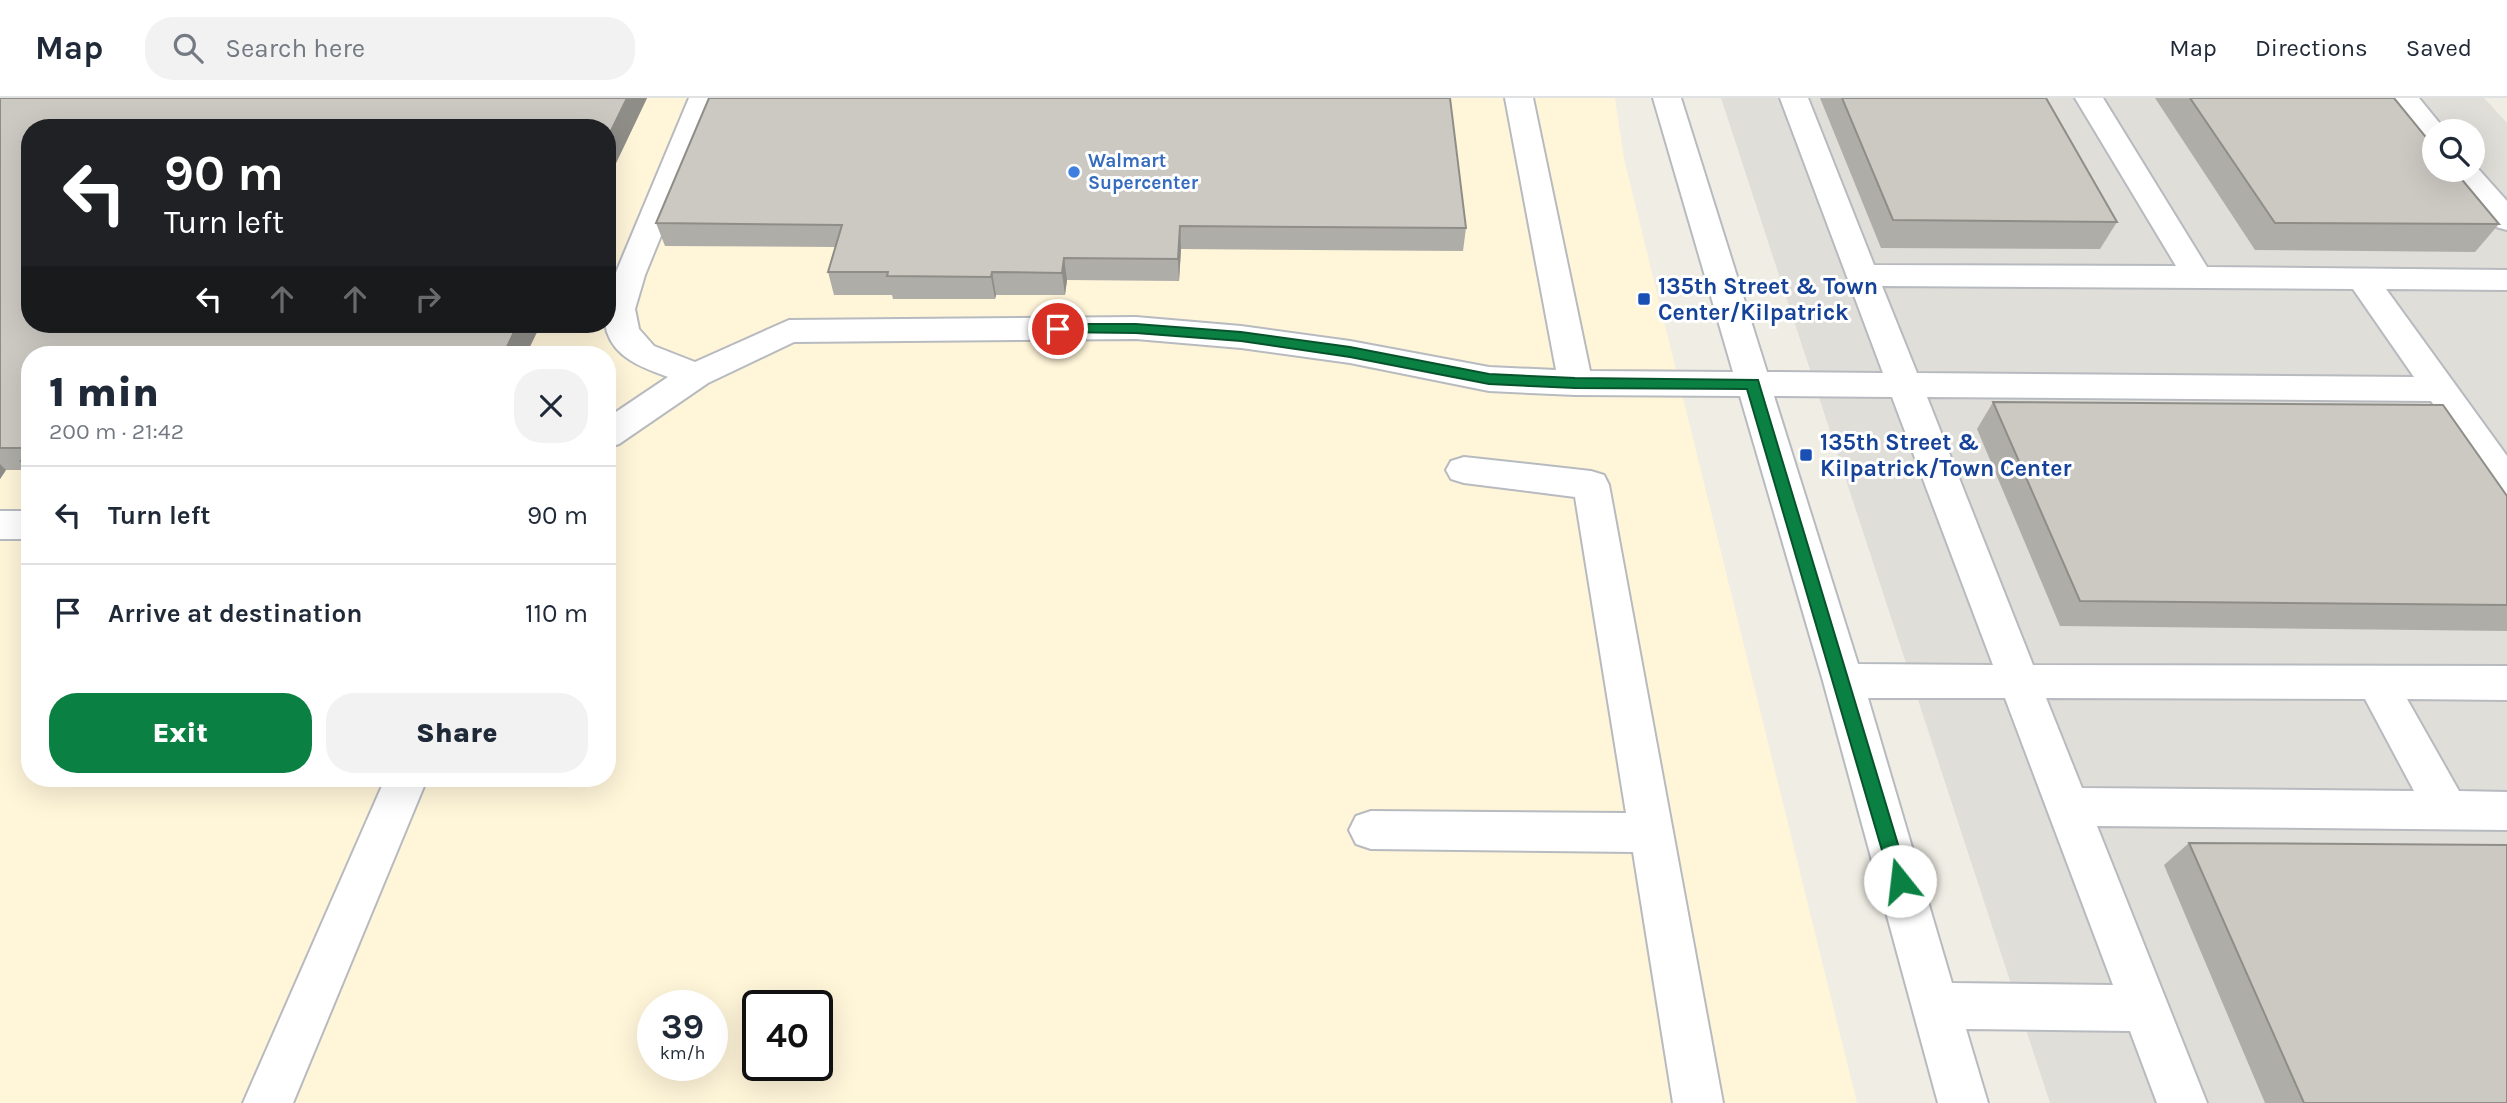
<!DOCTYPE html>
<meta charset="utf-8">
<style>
:root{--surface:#fff;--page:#f2f2f3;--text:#1f2937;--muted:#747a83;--line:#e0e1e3;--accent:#0b8043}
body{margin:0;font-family:Karla,sans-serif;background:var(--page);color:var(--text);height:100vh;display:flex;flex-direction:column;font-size:26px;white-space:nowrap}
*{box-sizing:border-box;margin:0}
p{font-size:23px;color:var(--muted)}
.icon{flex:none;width:38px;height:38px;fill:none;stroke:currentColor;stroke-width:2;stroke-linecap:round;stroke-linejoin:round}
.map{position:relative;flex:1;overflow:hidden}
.drawer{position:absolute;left:21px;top:248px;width:595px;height:441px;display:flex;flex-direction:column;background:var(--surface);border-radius:28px;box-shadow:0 7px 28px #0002}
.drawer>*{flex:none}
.guide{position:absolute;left:21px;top:21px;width:595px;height:214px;border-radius:28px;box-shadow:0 7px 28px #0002;background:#202124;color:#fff;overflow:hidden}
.controls{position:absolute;left:2422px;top:21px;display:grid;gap:14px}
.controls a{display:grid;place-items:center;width:63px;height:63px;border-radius:50%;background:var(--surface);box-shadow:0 7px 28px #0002;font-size:35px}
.speed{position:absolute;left:637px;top:892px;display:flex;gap:14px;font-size:35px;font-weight:700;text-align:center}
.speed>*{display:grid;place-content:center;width:91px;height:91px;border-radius:50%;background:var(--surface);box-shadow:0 7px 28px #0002;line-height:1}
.speed small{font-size:18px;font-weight:400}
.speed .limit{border:4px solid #111;border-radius:10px;background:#fff;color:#111}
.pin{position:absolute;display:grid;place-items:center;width:60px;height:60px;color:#fff;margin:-30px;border:4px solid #fff;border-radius:50%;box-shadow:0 2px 7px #0007}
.me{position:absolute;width:77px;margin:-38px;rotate:344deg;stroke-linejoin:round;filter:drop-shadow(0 0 5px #0008)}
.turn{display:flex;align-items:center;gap:24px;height:147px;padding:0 28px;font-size:32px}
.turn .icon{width:91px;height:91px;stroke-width:2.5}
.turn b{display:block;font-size:49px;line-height:60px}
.lanes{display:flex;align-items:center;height:66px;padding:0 28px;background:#0003;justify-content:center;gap:35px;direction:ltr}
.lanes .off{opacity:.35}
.round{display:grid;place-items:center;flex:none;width:74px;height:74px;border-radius:28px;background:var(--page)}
.head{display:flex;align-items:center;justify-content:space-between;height:119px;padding:0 28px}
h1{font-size:42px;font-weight:800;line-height:52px}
.cta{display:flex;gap:14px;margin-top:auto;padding:14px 28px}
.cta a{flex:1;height:80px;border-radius:28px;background:var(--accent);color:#fff;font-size:28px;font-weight:800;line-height:80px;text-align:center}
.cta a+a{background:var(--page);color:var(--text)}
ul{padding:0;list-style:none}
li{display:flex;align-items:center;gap:21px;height:98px;padding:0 28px;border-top:2px solid var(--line)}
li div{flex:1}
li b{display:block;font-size:26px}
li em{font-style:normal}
header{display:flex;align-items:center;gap:42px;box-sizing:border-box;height:98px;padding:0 35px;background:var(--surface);border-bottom:2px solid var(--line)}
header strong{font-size:33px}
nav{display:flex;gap:38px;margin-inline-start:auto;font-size:24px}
.search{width:490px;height:63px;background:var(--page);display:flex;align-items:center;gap:18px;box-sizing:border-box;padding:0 24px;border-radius:28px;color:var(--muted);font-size:26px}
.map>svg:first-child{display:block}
.commercial{fill:#fff5d9;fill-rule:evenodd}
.industrial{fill:#e0ded8;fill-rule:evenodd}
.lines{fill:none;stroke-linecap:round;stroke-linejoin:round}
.minor-casing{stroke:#b7babf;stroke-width:4}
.minor{fill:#fff;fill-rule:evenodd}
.wall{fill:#afada8}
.shaded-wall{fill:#8f8d88}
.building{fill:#ccc9c3;stroke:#8f8d88;stroke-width:2}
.route{fill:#0b8043;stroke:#07532c;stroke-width:2}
.shop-dot{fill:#3f7fe0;stroke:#fff;stroke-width:2.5}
.transit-dot{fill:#1a4fb4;stroke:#fff;stroke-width:2.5}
.labels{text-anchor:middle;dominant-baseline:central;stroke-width:6;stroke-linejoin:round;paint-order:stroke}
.far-shop-label{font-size:19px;font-weight:bold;fill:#366cbe;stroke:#fff;text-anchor:start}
.transit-label{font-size:23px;font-weight:bold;fill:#164399;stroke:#fff;text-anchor:start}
</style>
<header>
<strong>Map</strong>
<div class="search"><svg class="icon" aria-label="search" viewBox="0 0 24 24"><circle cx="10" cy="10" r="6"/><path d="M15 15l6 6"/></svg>Search here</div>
<nav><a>Map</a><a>Directions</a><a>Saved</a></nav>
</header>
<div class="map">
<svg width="2507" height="1005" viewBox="0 0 2507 1005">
<rect width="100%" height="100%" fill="#efede4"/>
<!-- commercial -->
<path class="commercial" d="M0 0H1615L1624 61 1857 1005H0ZM30 30H607V226H30ZM30 257H607V681H30ZM653 908H712V968H653ZM758 908H817V968H758Z"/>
<!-- industrial -->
<path class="industrial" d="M1721 0H2484L2507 25V1005H2050ZM2434 33H2473V72H2434Z"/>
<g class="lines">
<defs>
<g id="minor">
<path d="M689 0H717L645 177 635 211 639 231 654 248 695 264 789 222 1136 219 1241 228 1350 243 1489 269 1556 272 1505 0H1533L1590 273 1733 274 1653 0H1681L1767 274 1883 275 1780 0H1808L1874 167 2176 168 2075 0H2103L2207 169 2507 172V192L2386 191 2507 358V398L2494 395 2431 303 1927 299 2033 567 2507 568V602L2407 601 2459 693 2507 694V732L2097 728 2207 1005H2157L2130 933 1966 931 1988 1005H1938L1823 583 1740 298 1575 297 1489 293 1350 265 1241 250 1136 241 794 244 708 285 619 346 607 350V320L668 279C644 270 616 261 607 234 604 226 607 208 607 196ZM1882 188 2353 191 2414 279 1917 275ZM1774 298 1892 299 1993 567 1858 566ZM1868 600H2005L2113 887 1952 885ZM2046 600 2365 601 2414 693 2082 690Z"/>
<path d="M2390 0H2419L2446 33H2434V45L2424 42Z"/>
<path d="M2473 65 2507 103V132L2496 129 2450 72H2473Z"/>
<path d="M1464 359 1591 373 1604 377 1609 387 1723 1005H1673L1633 754 1371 751 1356 746 1349 732 1356 718 1371 713 1626 715 1575 399 1464 385 1451 381 1446 372 1451 363Z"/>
<rect x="0" y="413" width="30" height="28"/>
<path d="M385 681H427L293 1005H243Z"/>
</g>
</defs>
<!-- minor casing -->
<use href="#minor" class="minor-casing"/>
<!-- minor -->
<use href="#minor" class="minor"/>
</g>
<!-- wall -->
<g class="wall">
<path d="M0 0H647L607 84V30L30 257V372H6L0 381Z"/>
<path d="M1820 0H2046L2117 124 2100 151 1881 150Z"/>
<path d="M2155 0H2394L2499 126 2475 154 2255 152Z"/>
<path d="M656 125 1466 130 1463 153 1181 151 1179 183 1067 182 1065 197H996L995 201H893L892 197H834L828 174 835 149 665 148Z"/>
<path d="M1993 304 2507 398V533L2060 528 1977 331Z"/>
<path d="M2189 745 2507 1005H2265L2164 767Z"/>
</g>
<!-- shaded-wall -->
<g class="shaded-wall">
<path d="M627 0H647L607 84V41Z"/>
<path d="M1180 128 1181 151 1179 183 1178 161Z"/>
<path d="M1064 160 1067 182 1065 197 1062 175Z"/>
<path d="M992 174 996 197 995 201 991 179Z"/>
<path d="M518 226H541L526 257H503Z"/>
<path d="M0 366 6 372 0 381Z"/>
</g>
<!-- building -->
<g class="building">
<path d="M0 0H627L607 41V30H30V226H518L503 257H30V350H0Z"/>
<path d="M709 0H1450L1466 130 1180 128 1178 161 1064 160 1062 175 992 174 991 179 887 178 888 174H828L842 127 656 125Z"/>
<path d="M1842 0H2046L2117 124 1893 122Z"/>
<path d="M2190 0H2394L2434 49V72H2454L2499 126 2275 125Z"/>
<path d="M1993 304 2443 307 2507 398V507L2080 503Z"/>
<path d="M30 351V363H21Z"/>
<path d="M2189 745 2507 747V1005H2304Z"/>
</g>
<!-- route -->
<path class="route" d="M1058 226H1136L1241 234 1350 249 1489 276 1575 280 1758 282 1909 783 1906 789 1900 791 1893 789 1891 783 1747 291 1575 290 1489 286 1350 259 1241 243 1136 235 1053 234 1051 231Z"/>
<!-- markers -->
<circle class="shop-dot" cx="1074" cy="74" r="7"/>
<g class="transit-dot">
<rect x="1637" y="194" width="14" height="14" rx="3.5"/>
<rect x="1799" y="350" width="14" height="14" rx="3.5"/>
</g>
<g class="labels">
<!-- far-shop labels -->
<g class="far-shop-label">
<text x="1088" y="63">Walmart<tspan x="1088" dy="22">Supercenter</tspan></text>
</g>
<!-- transit labels -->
<g class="transit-label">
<text x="1658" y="188">135th Street &amp; Town<tspan x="1658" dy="26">Center/Kilpatrick</tspan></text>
<text x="1820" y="344">135th Street &amp;<tspan x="1820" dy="26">Kilpatrick/Town Center</tspan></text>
</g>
</g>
</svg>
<div class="controls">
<a><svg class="icon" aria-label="search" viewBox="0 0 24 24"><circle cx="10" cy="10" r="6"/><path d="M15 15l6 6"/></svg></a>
</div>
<div class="speed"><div>39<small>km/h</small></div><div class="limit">40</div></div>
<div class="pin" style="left:1058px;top:231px;background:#d93025"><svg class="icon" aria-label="arrive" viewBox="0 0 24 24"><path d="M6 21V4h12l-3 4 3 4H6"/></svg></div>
<svg class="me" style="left:1900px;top:783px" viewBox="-20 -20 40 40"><circle r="19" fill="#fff"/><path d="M0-13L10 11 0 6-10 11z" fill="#0b8043"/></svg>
<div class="guide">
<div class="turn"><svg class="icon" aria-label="left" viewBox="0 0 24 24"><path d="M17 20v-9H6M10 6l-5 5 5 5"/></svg><div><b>90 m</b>Turn left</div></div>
<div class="lanes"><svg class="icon" aria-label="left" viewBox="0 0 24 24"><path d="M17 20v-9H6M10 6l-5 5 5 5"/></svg><svg class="icon off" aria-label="ahead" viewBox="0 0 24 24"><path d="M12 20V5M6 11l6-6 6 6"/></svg><svg class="icon off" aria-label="ahead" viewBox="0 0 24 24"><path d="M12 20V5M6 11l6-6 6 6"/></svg><svg class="icon off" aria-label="right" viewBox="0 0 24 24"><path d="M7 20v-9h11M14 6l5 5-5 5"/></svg></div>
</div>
<section class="drawer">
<div class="head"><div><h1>1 min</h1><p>200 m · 21:42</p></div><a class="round"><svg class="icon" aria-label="close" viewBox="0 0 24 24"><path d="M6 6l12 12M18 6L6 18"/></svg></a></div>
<ul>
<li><svg class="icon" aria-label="left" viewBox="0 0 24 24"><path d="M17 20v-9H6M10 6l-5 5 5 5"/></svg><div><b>Turn left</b></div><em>90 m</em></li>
<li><svg class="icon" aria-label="arrive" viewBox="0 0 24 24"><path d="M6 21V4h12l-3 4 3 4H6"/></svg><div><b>Arrive at destination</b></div><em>110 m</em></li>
</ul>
<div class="cta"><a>Exit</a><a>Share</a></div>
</section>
</div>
